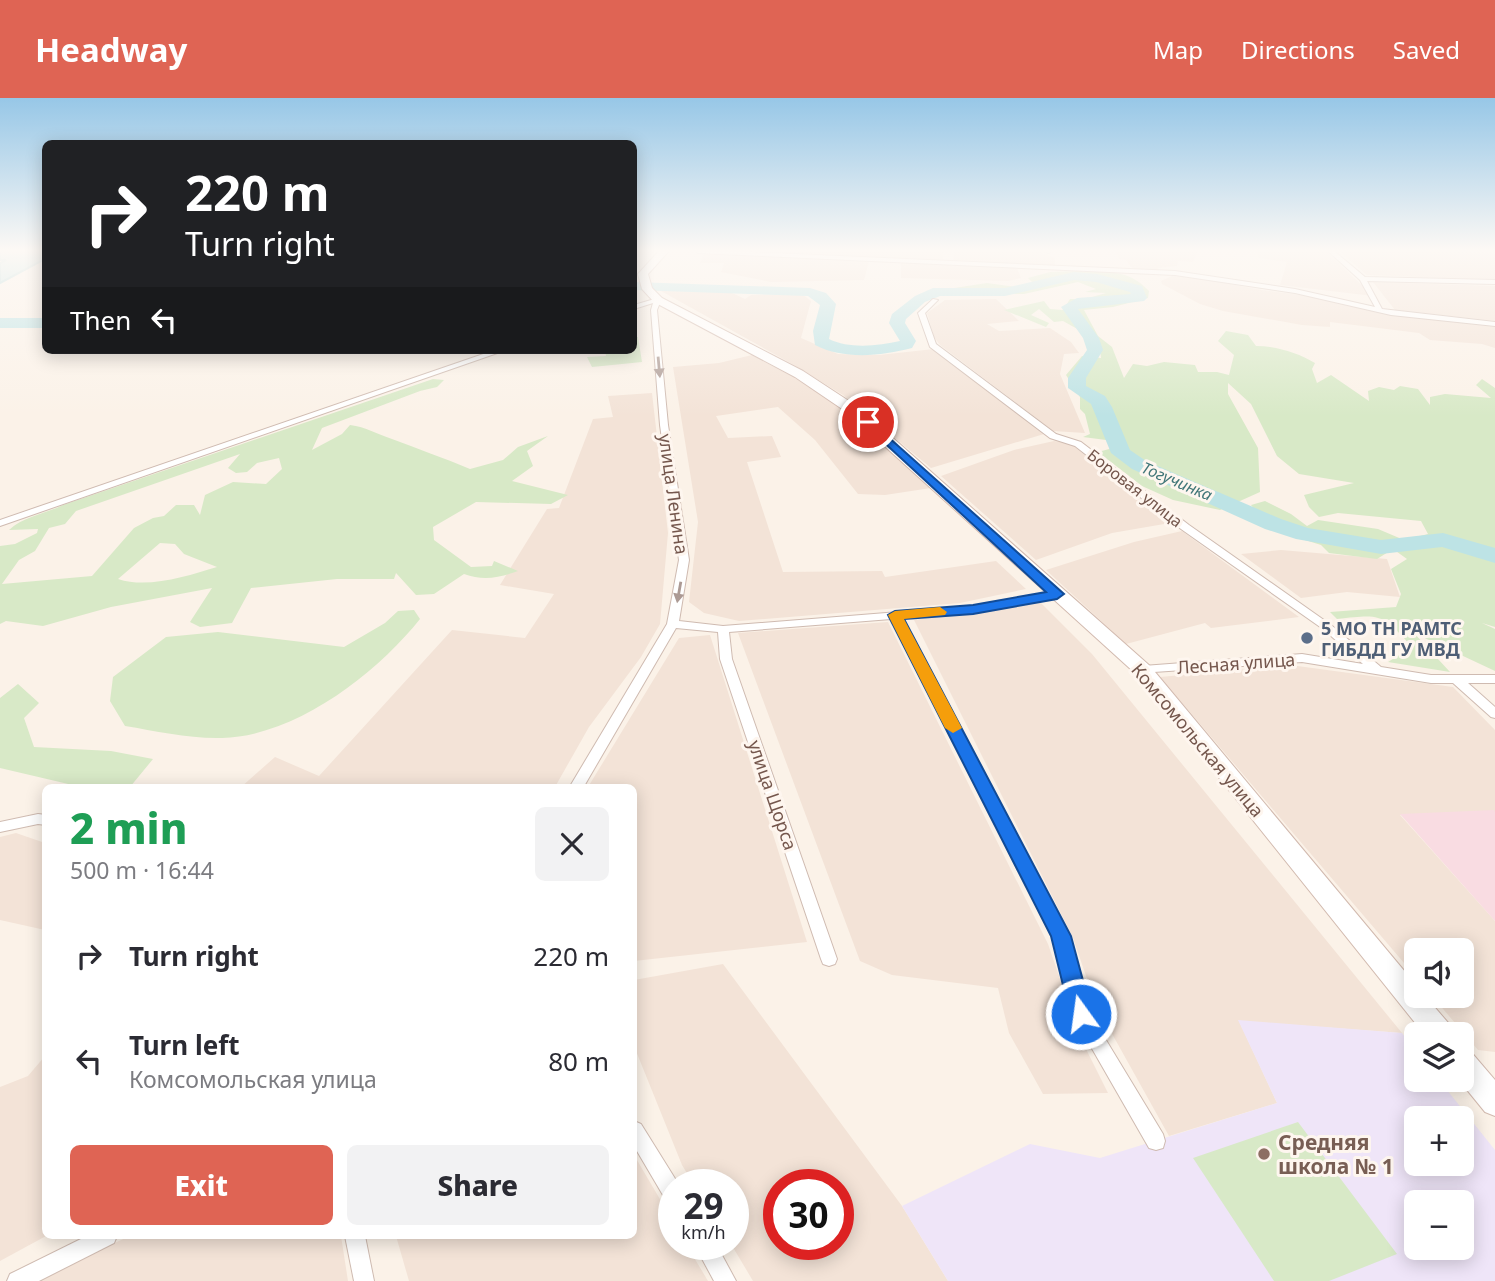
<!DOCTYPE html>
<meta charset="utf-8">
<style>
:root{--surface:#fff;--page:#f2f2f3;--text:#2b2b33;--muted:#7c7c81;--accent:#df6454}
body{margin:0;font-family:"Noto Sans",sans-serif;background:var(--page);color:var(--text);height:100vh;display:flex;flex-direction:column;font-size:26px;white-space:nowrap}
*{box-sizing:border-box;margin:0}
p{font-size:23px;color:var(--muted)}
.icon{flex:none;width:38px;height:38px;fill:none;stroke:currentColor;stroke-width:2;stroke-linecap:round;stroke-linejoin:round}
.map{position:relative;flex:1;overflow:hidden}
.details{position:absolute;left:42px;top:686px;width:595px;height:455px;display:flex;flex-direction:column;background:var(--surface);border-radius:10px;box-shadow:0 4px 18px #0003}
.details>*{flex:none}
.hud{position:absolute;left:42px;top:42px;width:595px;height:214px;border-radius:10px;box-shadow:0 4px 18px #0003;background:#202124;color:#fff;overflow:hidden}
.fabs{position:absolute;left:1404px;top:840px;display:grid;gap:14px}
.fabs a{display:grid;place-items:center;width:70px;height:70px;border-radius:10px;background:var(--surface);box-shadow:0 4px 18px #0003;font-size:35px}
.speed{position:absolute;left:658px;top:1071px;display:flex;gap:14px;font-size:35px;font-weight:700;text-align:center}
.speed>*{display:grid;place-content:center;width:91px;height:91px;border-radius:50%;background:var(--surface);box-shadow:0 4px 18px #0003;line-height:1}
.speed small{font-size:18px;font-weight:400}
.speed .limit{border:10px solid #d22;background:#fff;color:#111}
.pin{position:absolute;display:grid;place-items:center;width:60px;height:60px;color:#fff;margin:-30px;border:4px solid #fff;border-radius:50%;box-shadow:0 2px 7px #0007}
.me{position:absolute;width:77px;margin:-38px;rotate:346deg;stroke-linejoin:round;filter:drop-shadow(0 0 5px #0008)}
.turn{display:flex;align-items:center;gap:24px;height:147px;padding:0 28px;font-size:32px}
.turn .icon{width:91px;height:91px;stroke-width:2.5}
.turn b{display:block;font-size:49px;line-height:60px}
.then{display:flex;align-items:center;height:66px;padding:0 28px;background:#0003;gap:14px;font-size:26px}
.round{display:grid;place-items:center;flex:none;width:74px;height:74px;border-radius:10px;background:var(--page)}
.summary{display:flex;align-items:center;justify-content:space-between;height:119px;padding:0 28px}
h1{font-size:42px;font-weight:800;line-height:52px;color:#1e9e55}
.action{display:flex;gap:14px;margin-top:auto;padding:14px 28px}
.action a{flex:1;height:80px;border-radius:10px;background:var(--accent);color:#fff;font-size:28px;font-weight:800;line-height:80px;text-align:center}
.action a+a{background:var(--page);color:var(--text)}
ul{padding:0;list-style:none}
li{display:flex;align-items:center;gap:21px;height:105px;padding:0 28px}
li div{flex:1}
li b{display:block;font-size:26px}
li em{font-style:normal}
header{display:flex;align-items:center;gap:42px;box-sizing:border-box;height:98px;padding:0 35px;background:var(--accent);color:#fff}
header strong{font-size:33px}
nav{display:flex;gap:38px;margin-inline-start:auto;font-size:24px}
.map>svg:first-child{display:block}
.residential{fill:#f3e3d7;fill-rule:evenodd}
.education{fill:#efe5f8;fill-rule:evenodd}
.medical{fill:#f9dce2}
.green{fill:#d8e9c7;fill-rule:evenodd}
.water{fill:#bde3e5;stroke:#a4d3d6;stroke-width:2}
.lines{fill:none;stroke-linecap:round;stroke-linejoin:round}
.river{fill:#bde3e5;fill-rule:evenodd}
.street-casing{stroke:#cfbbb1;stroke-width:2}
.secondary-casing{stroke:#d2baaf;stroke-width:2}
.street{fill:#fff;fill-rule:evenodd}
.secondary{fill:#fff;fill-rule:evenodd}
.oneway{fill:#ac9a94}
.route{fill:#1a73e8;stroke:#114b97;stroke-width:2}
.slow{fill:#f59e0b}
.service-dot{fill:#5c6f8a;stroke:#fef6ef;stroke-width:2.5}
.education-dot{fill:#8d6e63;stroke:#fef6ef;stroke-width:2.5}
.labels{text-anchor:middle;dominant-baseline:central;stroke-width:6;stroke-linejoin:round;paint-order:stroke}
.far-water-label{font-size:16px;font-style:italic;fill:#417678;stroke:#fef6ef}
.far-street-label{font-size:16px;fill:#75574d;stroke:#fef6ef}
.street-label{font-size:18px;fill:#75574d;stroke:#fef6ef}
.service-label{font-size:18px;font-weight:bold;fill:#4e5e75;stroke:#fef6ef;text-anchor:start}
.near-education-label{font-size:21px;font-weight:bold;fill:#785e54;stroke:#fef6ef;text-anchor:start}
</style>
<header>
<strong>Headway</strong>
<nav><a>Map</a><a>Directions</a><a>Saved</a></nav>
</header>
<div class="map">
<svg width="1495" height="1183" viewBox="0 0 1495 1183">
<rect width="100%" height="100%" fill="#fbf2e8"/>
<!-- residential -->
<g class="residential">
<path d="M760 153H942L943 162Z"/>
<path d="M954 153 1039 154 1055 160V169L953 163Z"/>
<path d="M1198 153 1193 164 1178 163 1177 168 1158 170 1157 173 1138 172 1131 169 1126 162 1119 161 1117 154Z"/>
<path d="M1257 153H1326L1373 198 1280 187 1287 164 1259 160Z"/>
<path d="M1339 153 1495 155V182L1367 177Z"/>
<path d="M704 155 869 163 864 182 771 184 721 174 724 165H700Z"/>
<path d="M901 165 1017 170 1021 180 1008 183 901 180Z"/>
<path d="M1176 176 1262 192 1332 201 1404 218 1495 229V250L1482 246 1430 242 1419 235 1330 224V229L1302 227 1223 213 1200 206 1162 186 1161 183Z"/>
<path d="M1373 184 1495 188V223L1395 212Z"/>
<path d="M663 190 730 194 745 201 751 197 802 196 811 203 801 240 838 256 879 257 934 251 1044 336 931 370 843 297 794 267 661 193Z"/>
<path d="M996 201 1019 223 987 226 999 233 1050 230 1071 244 1079 255 1064 256 1060 276 1085 335 1053 333 940 247 934 239 927 215 945 202Z"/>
<path d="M752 257 813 290 876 338 931 390 885 397 858 396 815 342 778 309 716 318 728 340 772 338 781 359 747 364 783 474 882 473 885 479 996 463 1026 491 960 505 739 523 704 515 689 504 698 424 673 269 719 265Z"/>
<path d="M652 295 668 435 660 526 641 559 589 629 555 689 240 690 275 659 319 678 452 532 525 540 554 496 500 487 547 411 559 410 593 321 613 319 608 298Z"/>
<path d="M1054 343 1071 346 1170 425 1112 435 1036 462 941 378 1014 352Z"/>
<path d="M1182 433 1299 519 1211 530 1205 525 1126 546 1046 472 1134 444Z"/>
<path d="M1281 452 1387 461 1400 499 1347 494 1301 500 1241 456Z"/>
<path d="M1040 504 1092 556 1402 935 1239 923 1277 1005 1169 1038 1096 907 1073 840 914 522Z"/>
<path d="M888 524 1048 846 1080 939 1108 995 1043 996 1009 935 998 890 892 877 860 863 738 535Z"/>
<path d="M710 537 807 844 634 863V690L588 689 679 540Z"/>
<path d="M1290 567 1453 589 1495 632V714L1400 717 1495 823V954L1478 952 1432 898H1461V852H1416V879L1160 579Z"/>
<path d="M16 735 45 745V832L0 822V739Z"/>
<path d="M723 866 902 1108 948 1183H753L731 1146H733V1087H694L682 1067 634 948V882ZM779 1087H838V1146H779Z"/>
<path d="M45 958 46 1138 0 1163V989L28 978Z"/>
<path d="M634 1057 674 1125V1146H686L708 1183H409L396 1138H634Z"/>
<path d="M130 1138H341L348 1183H30Z"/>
</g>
<!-- education -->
<path class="education" d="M1238 922 1402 935 1416 953V982H1439L1495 1052V1183H948L902 1108 1030 1046 1100 1060 1277 1005ZM1416 1020H1461V1066H1416ZM1416 1104H1461V1150H1416Z"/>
<!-- medical -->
<path class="medical" d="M1494 712 1495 714V823L1400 716Z"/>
<!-- green -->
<g class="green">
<path d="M1079 173C1109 175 1127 170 1149 193L1148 200 1113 209 1084 212 1098 238 1112 249 1124 280 1133 266 1147 268 1164 264 1195 267 1198 274H1217L1229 277 1234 257 1218 243 1226 233 1248 237 1256 248C1276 248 1298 255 1315 265L1312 271 1317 285 1331 277 1369 303 1368 293 1379 289 1394 292 1400 288 1418 291 1430 307V299L1445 296 1491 300 1476 287 1482 281 1495 290V529L1482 525 1495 531V573L1414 535 1450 574 1388 564 1412 549C1382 515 1381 516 1337 521L1330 514 1396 509 1401 496 1391 471 1407 461 1393 451 1377 461 1329 455 1321 447 1270 431 1251 407 1265 403 1291 416 1307 428 1318 422 1378 431 1404 442 1428 436 1421 423 1338 415 1319 419 1309 409 1304 397 1354 385 1299 376 1277 358 1251 306 1228 285V296L1258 350 1260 394 1220 412 1173 402 1142 388 1098 354 1113 350 1106 342 1083 339 1090 336 1085 316 1080 311V299L1066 277 1082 258 1101 260 1099 243 1063 223 1054 224 1039 211 1031 217 1049 225 1046 229 1004 212 1044 203 1050 211 1063 212 1070 201H1085L1106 195 1085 194 1096 191 1078 184 1024 196H998L1017 193 1010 191 954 190 987 185 1024 190 1032 184 1028 180 1050 174Z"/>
<path d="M634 239H638L642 264 592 269 587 259 606 258 605 252H601H634Z"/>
<path d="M433 281 444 282 437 289 420 293 322 330 312 352 342 336 350 327C366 329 377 336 392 341 418 351 444 360 470 371L503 362 518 349 548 338 527 353 533 368 512 383 568 397 551 406 476 404 433 429 434 442 471 469 492 468 494 463 518 473C499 480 483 483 464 476L434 496 416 497 396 475 394 481H337L251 490 232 525 200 529 190 524 212 490 111 509 43 528 6 523 0 526V448L15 446 37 435 38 431 9 432C24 418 45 416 63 407ZM240 356 228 370 236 375 247 374 257 365 279 360 282 371 266 386 233 384 205 397 200 417 194 407H176L164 418 153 420 134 430 92 478 2 486 19 462 35 453 49 430 65 426 76 413ZM160 445 175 446 184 456 217 469C187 478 148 491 118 481Z"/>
<path d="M414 512 420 521C376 576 296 638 222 640 190 641 156 633 125 628L110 603 113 579 166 539 218 534 344 549 385 525 398 513Z"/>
<path d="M18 586 39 605 24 620 34 649 111 653 153 661 130 689H81L0 670V600Z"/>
<path d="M1298 1024 1397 1156 1329 1183H1274L1193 1060Z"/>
</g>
<!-- water -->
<path class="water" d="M0 153H45V161L0 185V165L6 162H0Z"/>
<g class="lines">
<!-- river -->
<g class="river">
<path d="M1074 174 1097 176 1142 188 1147 200 1144 203 1078 211 1099 240 1103 252 1086 280V288L1105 298 1112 309 1130 352 1146 363 1281 421 1308 430 1381 442 1443 435 1495 450V465L1442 449 1381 456 1296 441 1265 431 1132 371 1111 355 1091 306 1068 290V280L1087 252 1083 240 1061 209 1077 200 1131 196 1130 194 1096 184 1074 182 1005 198H940L925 204 906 221 905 225 916 243 912 250C881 258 844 262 815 247L813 233 820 207 808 198 634 192V184L810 190 826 195 836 206 829 241C849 251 878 248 900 243L889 225 892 216 915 198 933 190H1005Z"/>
<rect x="0" y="220" width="46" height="10"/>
</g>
<defs>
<g id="street">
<path d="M695 153H728L1175 173 1295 191 1375 209 1360 182 1328 153H1334L1365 179 1495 182V186L1367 183 1382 211 1495 224V228L1391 217 1295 195 1175 177 698 155Z"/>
<path d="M1042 153H1052L1049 155Z"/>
<path d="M658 200 661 202 657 212 668 327 689 462 679 523 723 528 973 508 1057 493 1062 496 1057 499 973 514 902 520 1069 838 1089 914 1163 1036 1165 1043 1163 1050 1156 1052 1149 1050 1075 921 1053 838 891 521 729 534 732 561 837 861 835 866 829 868 823 866 821 861 720 561 718 534 676 530 583 690H569L667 526 679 462 660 327 651 212 653 205 634 211V207Z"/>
<path d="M933 201 938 202 925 215 936 246 1056 336 1081 344 1189 427 1331 527 1381 569 1431 577H1495V585H1468L1495 609V620L1491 619 1453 585H1431L1302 564 1139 575 1137 572 1139 569 1143 568 1302 556 1363 566 1323 531 1181 431 1075 348 1050 340 930 249 918 215Z"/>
<path d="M495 252H506L0 428V422Z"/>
<path d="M38 716 46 717V727L38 726 0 734V724Z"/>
<path d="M634 1023 641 1026 679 1087H674V1107L667 1104 634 1048Z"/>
<path d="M87 1138H117L114 1145 39 1183H7L10 1176Z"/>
<path d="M345 1138H365L374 1183H354Z"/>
<path d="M694 1146H716L736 1183H714Z"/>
</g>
<g id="secondary">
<path d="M659 153H669L648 176 652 190 662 200 803 273 858 309 1150 568 1416 887V898H1425L1450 927 1453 936H1424L1136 576 848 315 795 279 654 204 642 191 638 176Z"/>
<path d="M1461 950 1471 954 1495 982V1018L1485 1014 1459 982H1461Z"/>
</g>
</defs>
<!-- street casing -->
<use href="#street" class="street-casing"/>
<!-- secondary casing -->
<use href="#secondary" class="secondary-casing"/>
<!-- street -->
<use href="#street" class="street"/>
<!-- secondary -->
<use href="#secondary" class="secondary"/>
</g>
<!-- one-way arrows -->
<defs><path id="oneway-solid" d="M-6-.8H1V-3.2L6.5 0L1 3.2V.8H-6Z" transform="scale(1.75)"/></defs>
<g class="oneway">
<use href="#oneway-solid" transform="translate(659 269) rotate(85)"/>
<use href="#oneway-solid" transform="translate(679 494) rotate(100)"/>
</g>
<!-- sky -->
<linearGradient id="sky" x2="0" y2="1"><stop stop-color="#97c7e7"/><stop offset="0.48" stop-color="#fdf9f5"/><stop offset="1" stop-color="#fdf9f5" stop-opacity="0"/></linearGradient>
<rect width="1495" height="318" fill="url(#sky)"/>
<!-- route -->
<path class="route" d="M868 321 1064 496 1057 501 973 516 904 521 1071 838 1092 916 1089 923 1081 926 1073 923 1070 916 1051 838 888 517 895 513 973 507 1046 494 864 326 862 324Z"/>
<!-- slow -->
<path class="slow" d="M940 509 947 514 945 517 904 521 962 630 953 635 945 630 888 517 895 513Z"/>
<!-- markers -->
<circle class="service-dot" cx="1307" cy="540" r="7"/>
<circle class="education-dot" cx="1264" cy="1056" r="7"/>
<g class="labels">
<!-- far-water labels -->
<g class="far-water-label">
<text transform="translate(1177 383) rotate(23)">Тогучинка</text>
</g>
<!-- far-street labels -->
<g class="far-street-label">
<text transform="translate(1135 390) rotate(38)">Боровая улица</text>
</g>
<!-- street labels -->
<g class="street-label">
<text transform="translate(674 396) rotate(82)">улица Ленина</text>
<text transform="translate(1236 565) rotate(-4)">Лесная улица</text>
<text transform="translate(1198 642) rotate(50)">Комсомольская улица</text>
<text transform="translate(773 697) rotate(71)">улица Щорса</text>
</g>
<!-- service labels -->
<g class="service-label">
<text x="1321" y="530">5 МО ТН РАМТС<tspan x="1321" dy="21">ГИБДД ГУ МВД</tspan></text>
</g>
<!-- near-education labels -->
<g class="near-education-label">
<text x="1278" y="1044">Средняя<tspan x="1278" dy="24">школа № 1</tspan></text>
</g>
</g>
</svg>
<div class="fabs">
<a><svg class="icon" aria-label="sound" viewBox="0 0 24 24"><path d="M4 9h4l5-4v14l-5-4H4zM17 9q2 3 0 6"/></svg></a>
<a><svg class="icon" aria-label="layers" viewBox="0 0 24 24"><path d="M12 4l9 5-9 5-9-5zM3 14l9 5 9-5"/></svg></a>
<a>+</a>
<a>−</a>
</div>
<div class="speed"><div>29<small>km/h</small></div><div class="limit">30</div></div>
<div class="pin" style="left:868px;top:324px;background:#d93025"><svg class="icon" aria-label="arrive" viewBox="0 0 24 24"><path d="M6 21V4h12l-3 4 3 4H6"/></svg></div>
<svg class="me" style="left:1081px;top:916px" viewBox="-20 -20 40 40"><circle r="17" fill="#1a73e8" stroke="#fff" stroke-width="3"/><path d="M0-11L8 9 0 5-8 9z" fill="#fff"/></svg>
<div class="hud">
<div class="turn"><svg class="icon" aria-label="right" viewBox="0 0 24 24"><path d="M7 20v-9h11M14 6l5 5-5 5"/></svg><div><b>220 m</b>Turn right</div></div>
<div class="then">Then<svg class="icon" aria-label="left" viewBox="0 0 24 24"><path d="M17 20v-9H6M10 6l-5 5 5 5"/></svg></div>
</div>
<section class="details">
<div class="summary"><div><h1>2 min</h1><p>500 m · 16:44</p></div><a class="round"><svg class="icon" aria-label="close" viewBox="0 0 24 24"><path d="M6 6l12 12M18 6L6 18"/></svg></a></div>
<ul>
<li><svg class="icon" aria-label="right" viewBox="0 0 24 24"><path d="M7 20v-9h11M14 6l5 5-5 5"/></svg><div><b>Turn right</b></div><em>220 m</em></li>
<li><svg class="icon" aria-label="left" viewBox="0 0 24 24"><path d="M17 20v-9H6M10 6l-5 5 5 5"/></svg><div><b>Turn left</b><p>Комсомольская улица</p></div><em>80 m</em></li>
</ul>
<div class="action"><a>Exit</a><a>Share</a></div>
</section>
</div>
